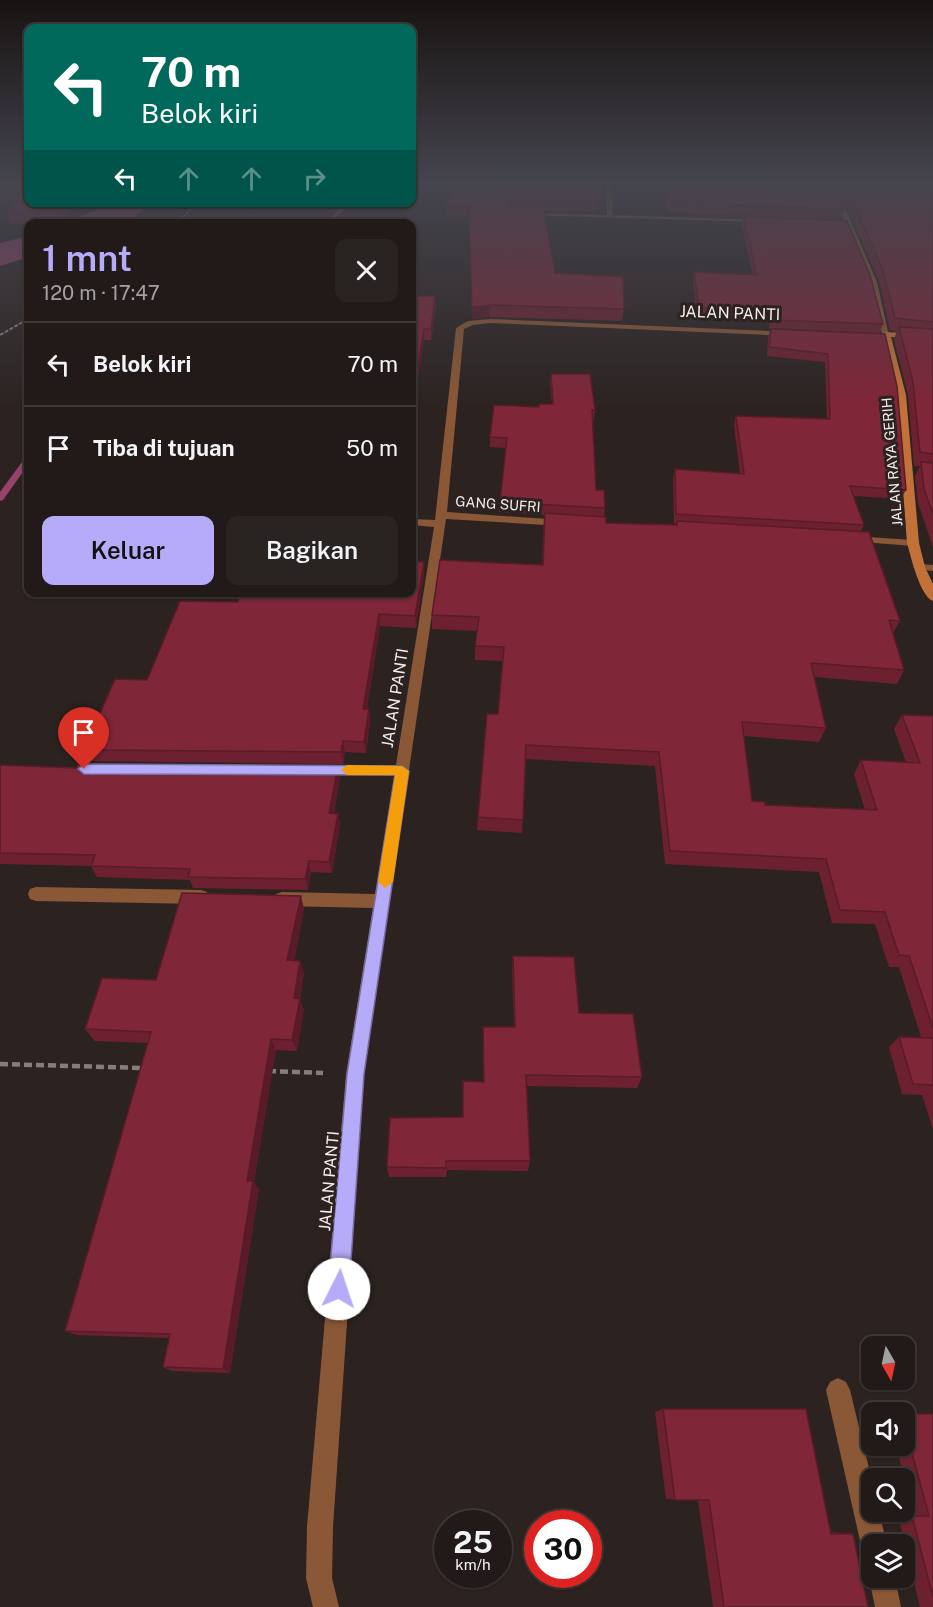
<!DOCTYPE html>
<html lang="id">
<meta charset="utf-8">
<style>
:root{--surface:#211a19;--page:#292322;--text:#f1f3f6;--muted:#a2a1a2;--line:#3e3838;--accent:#b6abf8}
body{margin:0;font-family:"Public Sans",sans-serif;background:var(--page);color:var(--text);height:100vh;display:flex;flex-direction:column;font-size:22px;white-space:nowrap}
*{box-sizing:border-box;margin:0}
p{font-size:20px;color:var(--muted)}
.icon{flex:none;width:33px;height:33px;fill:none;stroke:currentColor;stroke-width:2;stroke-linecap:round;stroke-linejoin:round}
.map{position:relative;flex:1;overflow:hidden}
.details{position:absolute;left:24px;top:219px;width:392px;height:378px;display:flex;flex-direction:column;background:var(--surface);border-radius:12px;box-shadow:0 2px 4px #0004,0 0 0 2px var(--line)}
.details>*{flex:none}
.banner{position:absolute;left:24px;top:24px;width:392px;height:183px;border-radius:12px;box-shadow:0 2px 4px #0004,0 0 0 2px var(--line);background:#00695c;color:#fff;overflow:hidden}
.needle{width:39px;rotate:171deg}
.controls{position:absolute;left:861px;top:1336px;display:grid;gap:12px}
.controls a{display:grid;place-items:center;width:54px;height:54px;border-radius:12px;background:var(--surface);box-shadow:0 2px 4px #0004,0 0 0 2px var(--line);font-size:30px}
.speed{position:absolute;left:434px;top:1510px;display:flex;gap:12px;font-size:30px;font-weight:700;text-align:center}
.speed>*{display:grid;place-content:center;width:78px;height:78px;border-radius:50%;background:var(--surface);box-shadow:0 2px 4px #0004,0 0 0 2px var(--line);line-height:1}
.speed small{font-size:15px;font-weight:400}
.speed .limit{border:9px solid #d22;background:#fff;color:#111}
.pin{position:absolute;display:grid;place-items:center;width:51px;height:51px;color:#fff;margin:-62px -26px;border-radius:50% 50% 50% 0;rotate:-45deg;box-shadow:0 0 6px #0007}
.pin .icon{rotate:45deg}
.me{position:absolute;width:66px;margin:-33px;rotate:4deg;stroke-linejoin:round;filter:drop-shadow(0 0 4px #0008)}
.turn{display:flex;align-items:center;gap:21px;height:126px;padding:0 18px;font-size:27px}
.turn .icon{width:78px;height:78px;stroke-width:2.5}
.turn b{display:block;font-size:42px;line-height:51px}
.lanes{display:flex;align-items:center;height:57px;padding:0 18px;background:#0003;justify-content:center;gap:30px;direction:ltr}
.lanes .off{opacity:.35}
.round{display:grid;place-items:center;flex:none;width:63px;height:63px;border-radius:12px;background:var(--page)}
.overview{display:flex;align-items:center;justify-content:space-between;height:102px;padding:0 18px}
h1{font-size:36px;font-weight:600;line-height:45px;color:var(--accent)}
.cta{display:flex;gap:12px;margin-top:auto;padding:12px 18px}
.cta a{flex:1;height:69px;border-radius:12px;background:var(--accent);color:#111;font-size:24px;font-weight:600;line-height:69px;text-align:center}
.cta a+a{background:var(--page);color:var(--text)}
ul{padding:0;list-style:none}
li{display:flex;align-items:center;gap:18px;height:84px;padding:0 18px;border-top:2px solid var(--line)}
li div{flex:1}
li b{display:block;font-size:22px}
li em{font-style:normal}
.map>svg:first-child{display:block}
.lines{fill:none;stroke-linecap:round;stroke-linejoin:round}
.stream{fill:#96426b;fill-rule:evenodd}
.river{fill:#96426b;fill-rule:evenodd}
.path-far2{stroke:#867e7c;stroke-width:1.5;stroke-dasharray:3 1.5;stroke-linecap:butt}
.path-far1{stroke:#867e7c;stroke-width:2;stroke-dasharray:4 1.5;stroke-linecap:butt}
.path{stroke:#867e7c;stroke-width:4.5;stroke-dasharray:8 4;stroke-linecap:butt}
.lane{fill:#8a5836;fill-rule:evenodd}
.street{fill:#8a5836;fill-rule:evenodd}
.secondary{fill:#c27239;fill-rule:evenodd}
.wall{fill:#6d2130}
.shaded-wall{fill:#591b27}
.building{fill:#7f2638;stroke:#591b27;stroke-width:1.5}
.route{fill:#b6abf8;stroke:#766fa1;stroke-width:1.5}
.slow{fill:#f59e0b}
.labels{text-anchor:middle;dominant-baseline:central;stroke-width:6;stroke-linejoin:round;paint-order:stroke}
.far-street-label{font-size:14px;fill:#f3eceb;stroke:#2c2321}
.street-label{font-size:16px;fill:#f3eceb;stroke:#2c2321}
</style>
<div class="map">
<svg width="933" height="1607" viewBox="0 0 933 1607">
<rect width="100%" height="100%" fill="#2c2321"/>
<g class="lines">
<!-- stream -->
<g class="stream">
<path d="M346 202H351L330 224H324Z"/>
<path d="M25 458H28V465L3 500 0 501V492Z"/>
</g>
<!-- river -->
<g class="river">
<path d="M116 202H149C130 230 105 224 75 224L79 217Z"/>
<path d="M28 236V257L0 266V243Z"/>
</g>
<!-- path-far2 -->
<path class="path-far2" d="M177 224 197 202"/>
<!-- path-far1 -->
<path class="path-far1" d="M0 335 28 319"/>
<!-- path -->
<g class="path">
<path d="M0 1064 143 1068"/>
<path d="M268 1071 323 1073"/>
</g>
<!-- lane -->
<path class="lane" d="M919 564 933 565V571L915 569 913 567Z"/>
<!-- street -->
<g class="street">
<path d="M606 182H612L613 215 764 220 761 222 521 215 524 213 607 215Z"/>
<path d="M828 182H834L877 282 889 336 882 334 869 282Z"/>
<path d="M490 319 790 332 794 334 790 336 490 323 473 325 464 329 447 512 562 520 567 523 562 526 446 519 364 1075 333 1527 332 1578 339 1607H313L306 1578 307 1527 346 1075 373 908 282 906 276 904 274 899 276 894 282 892 375 894 394 776 318 775 311 770 318 765H396L434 527 411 525V519L435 520 456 328 468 321Z"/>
<path d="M853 536 913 540 919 543 913 546 849 541 847 539Z"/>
<path d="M36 887 201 890 207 892 209 897 207 902 201 904 36 901 30 899 28 894 30 889Z"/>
<path d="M838 1378 846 1382 850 1390 872 1481V1512H879L887 1545H872V1557L865 1554 861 1545 826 1390 830 1382Z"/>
<path d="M872 1572V1578H895L901 1607H875L869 1578Z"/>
</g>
<!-- secondary -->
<path class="secondary" d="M886 332 933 335V339L891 337 906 395 919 543 925 567 933 584V601C920 596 911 557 907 543L896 395 882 334Z"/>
</g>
<!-- wall -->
<g class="wall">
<path d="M28 182V202H94L90 207 71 208 64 222 11 224 7 213 14 201H0V183Z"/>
<path d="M604 182 597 212 544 211 555 273 624 309 622 321 490 317 472 319 469 216 446 217 445 206Z"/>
<path d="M613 182H832L844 209 841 220 667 212 665 186H614Z"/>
<path d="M836 182H933V547L918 503 915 476 920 466H914L908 395 894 339 897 331 890 330 879 281Z"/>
<path d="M743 216 883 324 880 333 769 328 770 320 697 316 693 280 694 272 753 275 741 223Z"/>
<path d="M411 296H435L436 307 431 340H424L411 421Z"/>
<path d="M771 329 885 334 906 490 901 499 854 496 864 525 861 531 900 621 893 633 904 670 897 684 815 677 826 728 819 742 744 736 752 801 765 805 865 810 854 774 861 760 906 762 894 729 902 715 933 716V1129L922 1095 902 1094 889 1047 899 1037H921L899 967H889L875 924 832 923 819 872 665 864 655 766 526 759 522 833 477 830 478 817 498 714 503 661 475 660V646L477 631 432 629V615L542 565 544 515 499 512 506 448 490 447V437L539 407 552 404 550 384 551 374 595 410 594 420H593L596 490 605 508 604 517 606 523 676 525V524L674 523 673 478 675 469 740 474 734 425 736 416 827 419 825 362 767 356 768 337Z"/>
<path d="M424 573 416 628 380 626 367 709H369L370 721 366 753 345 752 343 764 91 761 84 750 147 680 238 602Z"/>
<path d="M0 765 76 768 338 766 340 778 334 814H338L340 825 332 873 311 872 308 890 193 888 190 880 97 877 91 866 0 864Z"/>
<path d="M304 909 294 961 304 973 300 1000 304 1010 297 1051 276 1050 254 1182 259 1189 230 1373 172 1371 163 1367 169 1338 77 1335 65 1331 148 1043 95 1041 85 1029 156 980Z"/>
<path d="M513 956 579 1013 642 1077 637 1088 527 1086 530 1161 528 1171 447 1170 446 1177H389L387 1167 463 1117 484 1082 483 1027H514L512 969Z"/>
<path d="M663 1409 830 1532 853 1534 868 1607H713L698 1500 666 1499 655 1412Z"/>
<path d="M904 1414H933V1607H920L898 1515H914L896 1446H904Z"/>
</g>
<!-- shaded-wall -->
<g class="shaded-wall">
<path d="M603 182H604L597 212 598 201Z"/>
<path d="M511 200V211L507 213V203Z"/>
<path d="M65 202H69L71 208 64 222 61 211Z"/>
<path d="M435 296 436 307 431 340V329Z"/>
<path d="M490 305V317L472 319V307Z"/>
<path d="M424 329V340L411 421V407Z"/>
<path d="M424 562V573L416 628 415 616Z"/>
<path d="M379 614 380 626 365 720 363 709Z"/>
<path d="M369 709 370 721 366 753 364 742Z"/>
<path d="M343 741 345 752 343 764 341 752Z"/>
<path d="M338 766 340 778 332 825 329 813Z"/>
<path d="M338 814 340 825 332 873 329 862Z"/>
<path d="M309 861 311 872 308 890 305 879Z"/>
<path d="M301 896 304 909 292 973 287 960Z"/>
<path d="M300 961 304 973 300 1000 304 1010 297 1051 292 1040 294 998Z"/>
<path d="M271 1039 276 1050 254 1182 259 1189 230 1373 223 1369 247 1181Z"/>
</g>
<!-- building -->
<g class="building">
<path d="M1 182H28V202H65L61 211 7 213 21 190 0 191V183Z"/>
<path d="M457 182H603L598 201 511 200 507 203 508 207H543L555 273 623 277 624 309 490 305 472 307 469 205 445 206Z"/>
<path d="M667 182H832L844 209 668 202Z"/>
<path d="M844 182H933V322L895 318 883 270Z"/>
<path d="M743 216 847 221 870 275 883 324 772 320V311L699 308 694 272 757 275Z"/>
<path d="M411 296H435L431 329H424L411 407Z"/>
<path d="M899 327 933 329V454L920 452 913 382Z"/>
<path d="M771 329 885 334 897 386 906 490 850 486 864 525 676 514 675 469 744 474 736 416 830 419 828 354 769 347Z"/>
<path d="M551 374H590L595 410H592L596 490H604L605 508 500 502 507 438 490 437 494 405 539 407V404H553Z"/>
<path d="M921 462 933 463V514L924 489Z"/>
<path d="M545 513 606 517V523L677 525V521L869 532 900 621 889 620 904 670 811 663 826 728 742 722 752 801 765 802V805L877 810 861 760 920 763 902 715 933 716V1028L909 956 899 955 885 912 840 910 826 859 670 851 659 752 526 745 523 820 478 817 487 714H498L504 647 475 646 479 617 432 615 440 560 543 565Z"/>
<path d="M411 561 424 562 415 616 379 614 363 709H369L364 742 343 741 341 752 84 750 115 679 147 680 180 601 238 602 241 592H411Z"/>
<path d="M78 764 338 766 329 813 338 814 329 862 309 861 305 879 188 877 190 869 91 866 95 855 0 853V765L76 768Z"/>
<path d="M182 893 301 896 287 960 300 961 294 998 300 999 292 1040 271 1039 247 1181H253L223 1369 163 1367 170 1334 65 1331 151 1032 85 1029 102 978 156 980Z"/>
<path d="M513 956 574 957 579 1013 633 1014 642 1077 526 1075 530 1161H446V1168L387 1167 390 1118 463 1117V1081L484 1082 483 1027H515Z"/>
<path d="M899 1037 933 1038V1085L913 1084Z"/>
<path d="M663 1409H806L831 1534H853L868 1607H724L709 1500H675Z"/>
<path d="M904 1414H933V1597L912 1516H929L904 1424Z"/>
</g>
<!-- sky -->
<linearGradient id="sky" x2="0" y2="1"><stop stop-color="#181312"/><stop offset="0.45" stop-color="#45454e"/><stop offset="1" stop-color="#45454e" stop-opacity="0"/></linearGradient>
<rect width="933" height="407" fill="url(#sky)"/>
<!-- route -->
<path class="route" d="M84 764 402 766 409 771 364 1074 349 1289 346 1296 339 1299 331 1296 328 1289 347 1074 395 775 84 774 78 769Z"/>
<!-- slow -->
<path class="slow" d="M347 765 402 766 409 771 393 882 385 888 378 882 395 775H347L341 770Z"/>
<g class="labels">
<!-- far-street labels -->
<g class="far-street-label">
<text transform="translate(892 462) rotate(-95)">JALAN RAYA GERIH</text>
<text transform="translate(498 504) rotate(4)">GANG SUFRI</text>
</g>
<!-- street labels -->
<g class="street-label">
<text transform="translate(730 313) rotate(2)">JALAN PANTI</text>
<text transform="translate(395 698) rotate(-81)">JALAN PANTI</text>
<text transform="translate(329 1181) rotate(-85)">JALAN PANTI</text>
</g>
</g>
</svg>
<div class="controls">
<a><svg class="needle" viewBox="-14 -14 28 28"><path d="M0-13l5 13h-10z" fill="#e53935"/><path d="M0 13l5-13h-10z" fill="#a2a1a2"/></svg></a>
<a><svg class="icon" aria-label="sound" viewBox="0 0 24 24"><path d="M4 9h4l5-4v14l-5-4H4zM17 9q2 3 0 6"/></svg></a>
<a><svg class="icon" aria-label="search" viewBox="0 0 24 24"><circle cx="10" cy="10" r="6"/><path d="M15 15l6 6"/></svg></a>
<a><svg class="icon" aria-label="layers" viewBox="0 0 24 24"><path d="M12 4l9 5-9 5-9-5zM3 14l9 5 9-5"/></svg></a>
</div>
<div class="speed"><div>25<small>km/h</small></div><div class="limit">30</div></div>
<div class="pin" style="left:84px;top:769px;background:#d93025"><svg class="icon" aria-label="arrive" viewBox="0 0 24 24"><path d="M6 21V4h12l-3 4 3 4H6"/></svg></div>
<svg class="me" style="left:339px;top:1289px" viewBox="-20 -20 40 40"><circle r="19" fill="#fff"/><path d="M0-13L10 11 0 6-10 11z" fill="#b6abf8"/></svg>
<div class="banner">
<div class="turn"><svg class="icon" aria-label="left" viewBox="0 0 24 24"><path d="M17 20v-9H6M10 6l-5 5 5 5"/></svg><div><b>70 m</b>Belok kiri</div></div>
<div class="lanes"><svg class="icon" aria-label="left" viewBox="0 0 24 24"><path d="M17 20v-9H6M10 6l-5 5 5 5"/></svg><svg class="icon off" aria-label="ahead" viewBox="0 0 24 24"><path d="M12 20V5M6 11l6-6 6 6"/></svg><svg class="icon off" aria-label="ahead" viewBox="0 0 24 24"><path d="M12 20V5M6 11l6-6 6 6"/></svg><svg class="icon off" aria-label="right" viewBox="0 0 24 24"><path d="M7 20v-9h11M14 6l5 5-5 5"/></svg></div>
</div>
<section class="details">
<div class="overview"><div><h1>1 mnt</h1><p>120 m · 17:47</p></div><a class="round"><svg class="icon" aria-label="close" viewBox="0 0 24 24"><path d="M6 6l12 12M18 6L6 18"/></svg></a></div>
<ul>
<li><svg class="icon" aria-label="left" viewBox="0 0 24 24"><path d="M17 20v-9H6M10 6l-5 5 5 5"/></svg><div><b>Belok kiri</b></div><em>70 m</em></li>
<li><svg class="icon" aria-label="arrive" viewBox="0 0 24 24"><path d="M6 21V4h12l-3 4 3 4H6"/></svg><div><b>Tiba di tujuan</b></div><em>50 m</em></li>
</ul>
<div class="cta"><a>Keluar</a><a>Bagikan</a></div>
</section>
</div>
